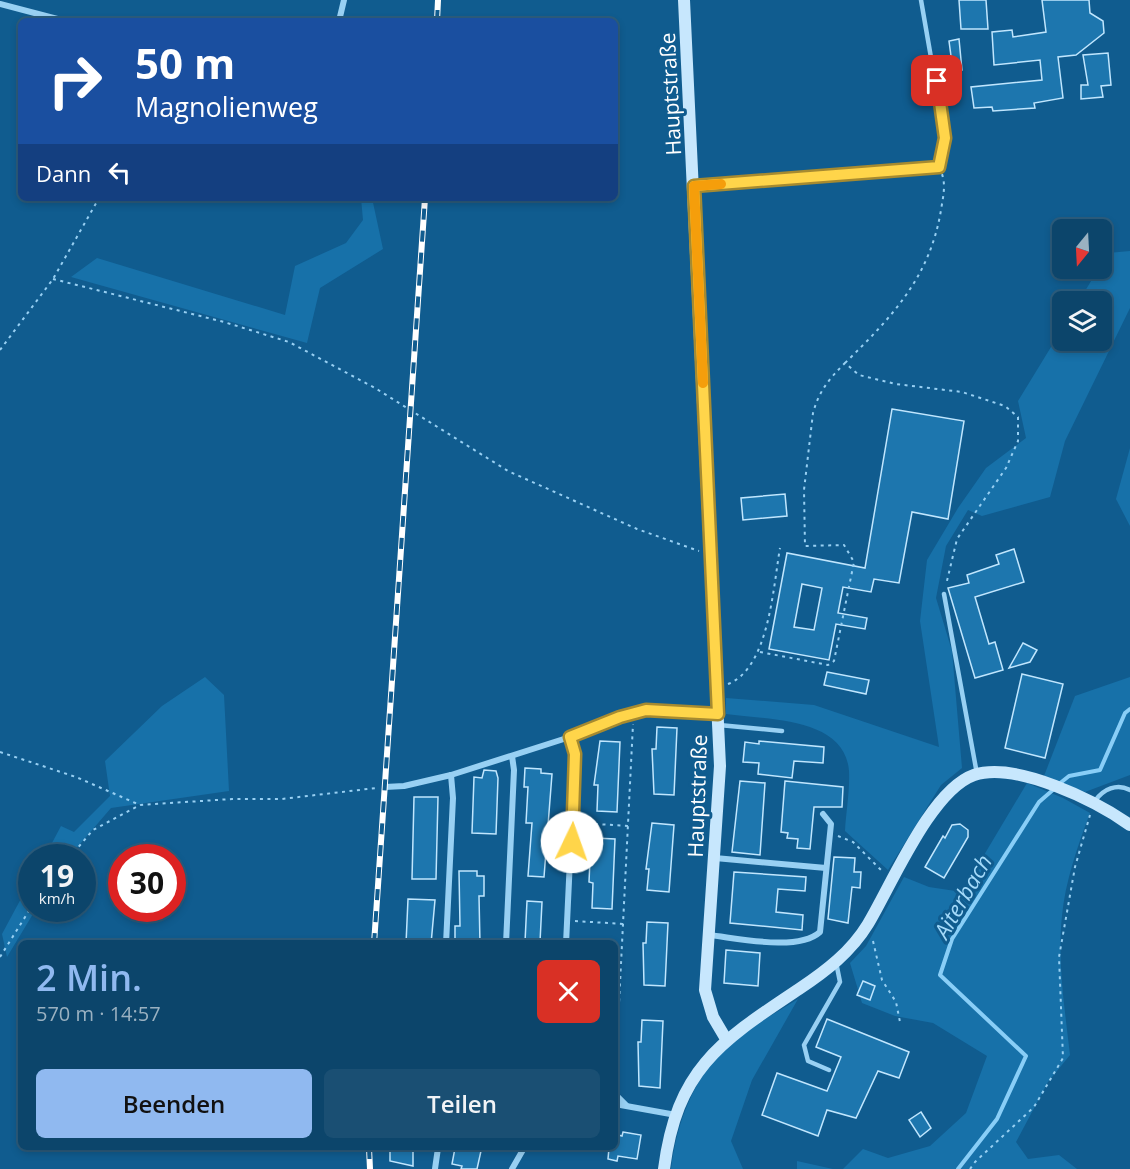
<!DOCTYPE html>
<html lang="de">
<meta charset="utf-8">
<style>
:root{--surface:#0c456b;--page:#1a4f73;--text:#f1f3f6;--muted:#9ab1c1;--line:#2c5d7e;--accent:#90b9f0}
body{margin:0;font-family:"Open Sans",sans-serif;background:var(--page);color:var(--text);height:100vh;display:flex;flex-direction:column;font-size:22px;white-space:nowrap}
*{box-sizing:border-box;margin:0}
p{font-size:20px;color:var(--muted)}
.icon{flex:none;width:33px;height:33px;fill:none;stroke:currentColor;stroke-width:2;stroke-linecap:round;stroke-linejoin:round}
.map{position:relative;flex:1;overflow:hidden}
.details{position:absolute;left:18px;top:940px;width:600px;height:210px;display:flex;flex-direction:column;background:var(--surface);border-radius:9px;box-shadow:0 3px 9px #0003,0 0 0 2px var(--line)}
.details>*{flex:none}
.top-card{position:absolute;left:18px;top:18px;width:600px;height:183px;border-radius:9px;box-shadow:0 3px 9px #0003,0 0 0 2px var(--line);background:#1a4fa0;color:#fff;overflow:hidden}
.needle{width:39px;rotate:198deg}
.controls{position:absolute;left:1052px;top:219px;display:grid;gap:12px}
.controls a{display:grid;place-items:center;width:60px;height:60px;border-radius:9px;background:var(--surface);box-shadow:0 3px 9px #0003,0 0 0 2px var(--line);font-size:30px}
.speed{position:absolute;left:18px;top:844px;display:flex;gap:12px;font-size:30px;font-weight:700;text-align:center}
.speed>*{display:grid;place-content:center;width:78px;height:78px;border-radius:50%;background:var(--surface);box-shadow:0 3px 9px #0003,0 0 0 2px var(--line);line-height:1}
.speed small{font-size:15px;font-weight:400}
.speed .limit{border:9px solid #d22;background:#fff;color:#111}
.pin{position:absolute;display:grid;place-items:center;width:51px;height:51px;color:#fff;margin:-26px;border-radius:12px;box-shadow:0 3px 9px #0006}
.me{position:absolute;width:66px;margin:-33px;rotate:3deg;stroke-linejoin:round;filter:drop-shadow(0 0 4px #0008)}
.turn{display:flex;align-items:center;gap:21px;height:126px;padding:0 18px;font-size:27px}
.turn .icon{width:78px;height:78px;stroke-width:2.5}
.turn b{display:block;font-size:42px;line-height:51px}
.then{display:flex;align-items:center;height:57px;padding:0 18px;background:#0003;gap:12px;font-size:22px}
.round{display:grid;place-items:center;flex:none;width:63px;height:63px;border-radius:9px;background:var(--page)}
.summary{display:flex;align-items:center;justify-content:space-between;height:102px;padding:0 18px}
h1{font-size:36px;font-weight:600;line-height:45px;color:var(--accent)}
.button{display:flex;gap:12px;margin-top:auto;padding:12px 18px}
.button a{flex:1;height:69px;border-radius:9px;background:var(--accent);color:#111;font-size:24px;font-weight:600;line-height:69px;text-align:center}
.button a+a{background:var(--page);color:var(--text)}
.map>svg:first-child{display:block}
.green{fill:#1771a9}
.lines{fill:none;stroke-linecap:round;stroke-linejoin:round}
.stream{stroke:#89cef7;stroke-width:4}
.building{fill:#1d76ae;stroke:#c0e6fe;stroke-width:1.5;fill-rule:evenodd}
.path{stroke:#98d0f3;stroke-width:2;stroke-dasharray:3 4.5;stroke-linecap:butt}
.lane{stroke:#98d0f3;stroke-width:4.5}
.street{stroke:#98d0f3;stroke-width:6}
.secondary{stroke:#c7e7fd;stroke-width:12}
.rail-casing{stroke:#fff;stroke-width:6}
.rail{stroke:#105c8f;stroke-width:4;stroke-dasharray:11;stroke-linecap:butt}
.route-casing{stroke:#a68a30;stroke-width:15}
.route{stroke:#ffd54a;stroke-width:10}
.slow{stroke:#f59e0b;stroke-width:10}
.labels{text-anchor:middle;dominant-baseline:central;stroke-width:6;stroke-linejoin:round;paint-order:stroke}
.street-label{font-size:21px;fill:#fff;stroke:#105c8f}
.water-label{font-size:22px;font-style:italic;fill:#a4dafa;stroke:#105c8f}
</style>
<div class="map">
<svg width="1130" height="1169" viewBox="0 0 1130 1169">
<rect width="100%" height="100%" fill="#105c8f"/>
<!-- green -->
<g class="green">
<path d="M361 198H372L383 249 320 288 307 343 71 277 97 258 285 315 295 266 346 243 363 220Z"/>
<path d="M1130 251V308L1065 441 1050 497 982 516 968 510 946 546 936 598 952 651 962 768 941 785 888 870 845 831C846 812 850 791 849 771 845 717 767 720 726 714V698L814 705 939 747 920 621 927 560 958 508 986 468 1026 438 1018 401 1062 329V340H1101V302L1079 301 1108 253Z"/>
<path d="M1130 448V526L1116 499Z"/>
<path d="M205 677 224 695 229 791 111 808 68 858H44L61 826 74 832 110 796 105 761 162 706Z"/>
<path d="M1130 677V775L1085 792 1044 776 1075 696Z"/>
<path d="M1027 783 1063 798 1090 813C1078 845 1065 882 1062 916 1057 962 1065 1010 1070 1055L1048 1082 1016 1142 1028 1159 1059 1155 1077 1169H843L863 1149 888 1158 930 1146 966 1113 987 1056 933 1023 895 1016 862 1003 850 963 866 946 904 877 929 887 962 892Z"/>
<path d="M31 880 32 909H36L7 957 2 934Z"/>
<path d="M798 999 752 1080 731 1141 743 1169H671C677 1122 693 1079 728 1045 748 1027 775 1014 798 999Z"/>
<path d="M797 1161 833 1169H797Z"/>
</g>
<g class="lines">
<!-- stream -->
<g class="stream">
<path d="M1059 784 1069 776 1100 770 1125 713 1130 709"/>
<path d="M958 1169 997 1119 1026 1056 940 975 952 939 1039 802 1054 789"/>
</g>
</g>
<!-- building -->
<g class="building">
<path d="M959 0H986L988 29H961Z"/>
<path d="M1042 0H1089L1090 13 1103 21 1104 33 1076 55 1058 57 1063 98 1034 103 1035 108 993 111 992 107 974 108 971 87 1042 80 1040 60 994 65 992 32 1012 30 1013 37 1046 32Z"/>
<path d="M959 39 962 70 953 71 949 41Z"/>
<path d="M1108 53 1111 85 1101 86 1103 97 1081 99V85H1088L1083 55Z"/>
<path d="M892 409 964 421 948 519 912 512 899 583 874 579 871 592 843 587 838 613 867 618 865 629 836 624 829 660 769 649 787 553 865 568ZM802 584 822 588 814 630 794 627Z"/>
<path d="M785 494 787 516 743 520 741 498Z"/>
<path d="M1014 549 1024 582 975 597 989 644 995 642 1003 670 975 678 948 588 969 583 967 575 999 564 996 555Z"/>
<path d="M1023 643 1037 650 1030 662 1009 668Z"/>
<path d="M827 672 869 680 866 694 824 685Z"/>
<path d="M1022 674 1063 684 1045 758 1005 748Z"/>
<path d="M657 727 677 728 674 795 654 794 652 749H656Z"/>
<path d="M600 741 620 742 617 812 597 811 598 785H594Z"/>
<path d="M759 741 824 747 823 763 794 761 792 778 758 774 759 763 743 762 745 742 759 744Z"/>
<path d="M525 768 541 769V773L552 774 544 877 528 876 532 823H526L528 787H524Z"/>
<path d="M484 770 496 771 498 778 496 834 472 833 474 777 482 778Z"/>
<path d="M740 781 765 783 760 855 732 852Z"/>
<path d="M785 781 843 787 842 807H814L810 849 797 848 798 839 787 838 788 833 781 832Z"/>
<path d="M414 797H438L436 879H412Z"/>
<path d="M652 823 674 825 669 892 647 890 649 869H646Z"/>
<path d="M960 824 968 830V837L944 878 925 867 943 836 945 838 952 825Z"/>
<path d="M595 838 615 839 612 909 592 908 593 883 589 882 590 860H594Z"/>
<path d="M834 857 855 858 854 872H861L860 888 852 887 848 923 828 919Z"/>
<path d="M459 871H477V876H484V896H479L480 944H455V926H460Z"/>
<path d="M734 872 806 877 805 891 778 889 776 912 803 915 802 930 730 923Z"/>
<path d="M408 899 435 900 431 944H406Z"/>
<path d="M527 901 542 902 540 942H525Z"/>
<path d="M647 922 668 923 665 986 644 985 643 943H646Z"/>
<path d="M726 950 760 953 758 986 724 983Z"/>
<path d="M863 981 875 986 870 1000 857 995Z"/>
<path d="M827 1019 909 1052 899 1078 878 1071 856 1118 827 1110 818 1136 762 1115 777 1073 827 1091 841 1057 816 1047Z"/>
<path d="M642 1020 663 1021 660 1088 639 1086 638 1042H641Z"/>
<path d="M921 1112 931 1128 920 1137 909 1120Z"/>
<path d="M623 1132 641 1135 637 1159 618 1156 617 1161 608 1159 609 1148H615V1134L622 1136Z"/>
<path d="M390 1148H413V1166L390 1161Z"/>
<path d="M455 1148H475L481 1151 477 1169H461L462 1166 452 1164Z"/>
</g>
<g class="lines">
<!-- path -->
<g class="path">
<path d="M53 279 224 322 289 342 375 388 508 471 637 529 699 551"/>
<path d="M0 350 53 279 99 198"/>
<path d="M845 363C892 317 930 277 941 210 943 197 946 186 942 174"/>
<path d="M760 652 828 665 834 661 854 562 844 545 805 546 804 490 813 413C819 391 829 379 845 363L859 375 896 384 962 392 1005 406 1018 417V441L1006 468 957 539 946 585"/>
<path d="M728 684C769 668 773 588 780 548"/>
<path d="M0 752 76 777 140 805 232 799H282L376 788"/>
<path d="M580 823 628 826"/>
<path d="M838 836 853 842 882 871"/>
<path d="M69 858 93 830 140 805"/>
<path d="M575 921 623 924"/>
<path d="M873 941 882 980 896 1002 900 1022"/>
<path d="M0 957 32 906"/>
<path d="M618 1024 633 724"/>
<path d="M970 1169 975 1162 1034 1107 1063 1058 1059 957 1075 867 1090 815"/>
</g>
<!-- lane -->
<g class="lane">
<path d="M694 186 939 167 945 138 921 0"/>
<path d="M944 594 977 774"/>
<path d="M719 725 782 731"/>
<path d="M1095 801C1103 789 1117 783 1130 790"/>
<path d="M829 1070 808 1061 804 1045 840 982 836 962"/>
</g>
<!-- street -->
<g class="street">
<path d="M0 4 65 21"/>
<path d="M339 21 344 0"/>
<path d="M385 787 404 786 451 775 570 737 633 713 657 710 717 714"/>
<path d="M715 858 826 868"/>
<path d="M709 935C737 938 798 952 820 932L831 824 823 814"/>
<path d="M446 944 453 798 451 775"/>
<path d="M506 944 514 770 512 756"/>
<path d="M566 944 575 754 570 737"/>
<path d="M615 1094 626 1105"/>
<path d="M615 1104 676 1115"/>
<path d="M435 1169 438 1148"/>
<path d="M512 1169 524 1148"/>
</g>
<!-- secondary -->
<g class="secondary">
<path d="M684 0 720 766 705 990 713 1017 726 1039"/>
<path d="M664 1169C677 1068 721 1041 799 989 826 971 851 952 868 924 892 884 931 790 974 775 1016 761 1096 801 1130 825"/>
</g>
<defs>
<g id="rail">
<path d="M437 21 438 0"/>
<path d="M374 944 425 198"/>
<path d="M369 1148 370 1169"/>
</g>
</defs>
<!-- rail casing -->
<use href="#rail" class="rail-casing"/>
<!-- rail -->
<use href="#rail" class="rail"/>
</g>
<g class="lines">
<defs>
<path id="route" d="M572 842 575 754 570 737 620 717 646 710 718 714 694 186 939 167 945 138 937 81"/>
</defs>
<!-- route casing -->
<use href="#route" class="route-casing"/>
<!-- route -->
<use href="#route" class="route"/>
<!-- slow -->
<path class="slow" d="M703 383 694 186 721 184"/>
</g>
<g class="labels">
<!-- street labels -->
<g class="street-label">
<text transform="translate(670 94) rotate(-93)">Hauptstraße</text>
<text transform="translate(697 796) rotate(-88)">Hauptstraße</text>
</g>
<!-- water labels -->
<g class="water-label">
<text transform="translate(962 896) rotate(-60)">Aiterbach</text>
</g>
</g>
</svg>
<div class="controls">
<a><svg class="needle" viewBox="-14 -14 28 28"><path d="M0-13l5 13h-10z" fill="#e53935"/><path d="M0 13l5-13h-10z" fill="#9ab1c1"/></svg></a>
<a><svg class="icon" aria-label="layers" viewBox="0 0 24 24"><path d="M12 4l9 5-9 5-9-5zM3 14l9 5 9-5"/></svg></a>
</div>
<div class="speed"><div>19<small>km/h</small></div><div class="limit">30</div></div>
<div class="pin" style="left:937px;top:81px;background:#d93025"><svg class="icon" aria-label="arrive" viewBox="0 0 24 24"><path d="M6 21V4h12l-3 4 3 4H6"/></svg></div>
<svg class="me" style="left:572px;top:842px" viewBox="-20 -20 40 40"><circle r="19" fill="#fff"/><path d="M0-13L10 11 0 6-10 11z" fill="#ffd54a"/></svg>
<div class="top-card">
<div class="turn"><svg class="icon" aria-label="right" viewBox="0 0 24 24"><path d="M7 20v-9h11M14 6l5 5-5 5"/></svg><div><b>50 m</b>Magnolienweg</div></div>
<div class="then">Dann<svg class="icon" aria-label="left" viewBox="0 0 24 24"><path d="M17 20v-9H6M10 6l-5 5 5 5"/></svg></div>
</div>
<section class="details">
<div class="summary"><div><h1>2 Min.</h1><p>570 m · 14:57</p></div><a class="round" style="background:#d93025;color:#fff"><svg class="icon" aria-label="close" viewBox="0 0 24 24"><path d="M6 6l12 12M18 6L6 18"/></svg></a></div>
<div class="button"><a>Beenden</a><a>Teilen</a></div>
</section>
</div>
